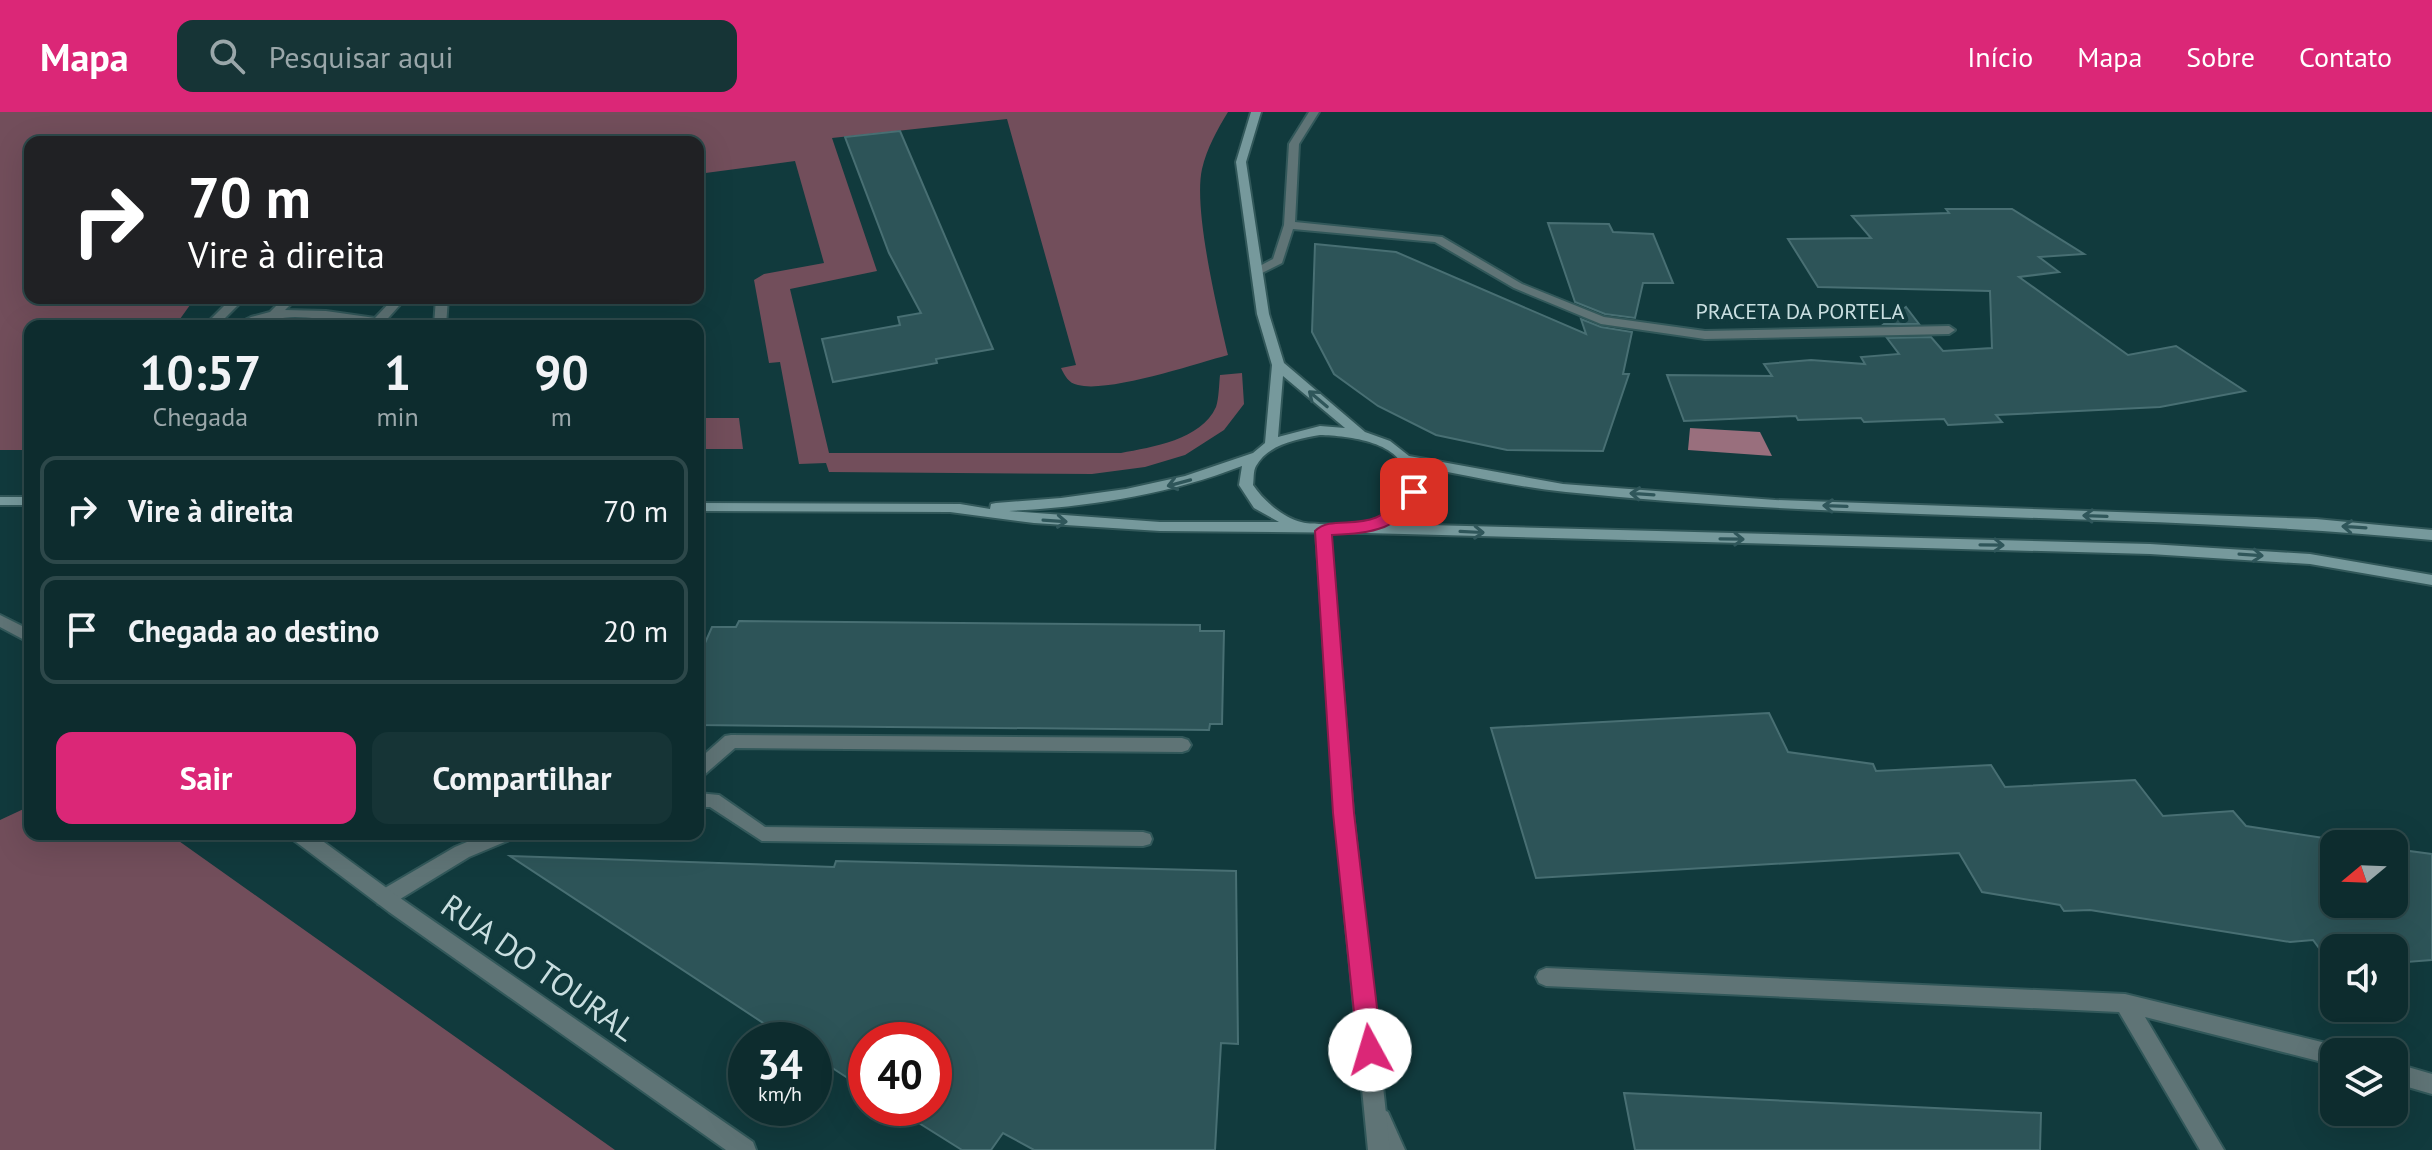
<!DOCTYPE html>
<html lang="pt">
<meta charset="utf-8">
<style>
:root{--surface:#0d2c2e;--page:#163436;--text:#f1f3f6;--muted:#9aa7aa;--line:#2d484a;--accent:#db2777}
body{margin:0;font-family:"PT Sans",sans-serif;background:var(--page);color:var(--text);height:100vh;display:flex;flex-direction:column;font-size:30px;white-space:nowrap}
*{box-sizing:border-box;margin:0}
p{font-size:26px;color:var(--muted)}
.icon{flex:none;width:44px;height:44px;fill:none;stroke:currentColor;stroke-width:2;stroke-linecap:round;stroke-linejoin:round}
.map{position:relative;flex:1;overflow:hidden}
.side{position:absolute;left:24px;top:208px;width:680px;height:520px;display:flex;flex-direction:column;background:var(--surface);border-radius:16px;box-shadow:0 8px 32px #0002,0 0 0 2px var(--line)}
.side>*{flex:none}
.hud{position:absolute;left:24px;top:24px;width:680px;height:168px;border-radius:16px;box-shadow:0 8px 32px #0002,0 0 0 2px var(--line);background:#202124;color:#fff;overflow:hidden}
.needle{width:52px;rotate:251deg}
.controls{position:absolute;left:2320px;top:718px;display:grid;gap:16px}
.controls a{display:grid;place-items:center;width:88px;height:88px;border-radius:16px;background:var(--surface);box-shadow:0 8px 32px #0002,0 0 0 2px var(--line);font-size:40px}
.speed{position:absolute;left:728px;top:910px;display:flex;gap:16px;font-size:40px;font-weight:700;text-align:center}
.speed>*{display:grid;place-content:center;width:104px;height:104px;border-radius:50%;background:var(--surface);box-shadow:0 8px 32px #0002,0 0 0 2px var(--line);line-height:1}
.speed small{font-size:20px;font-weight:400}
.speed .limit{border:12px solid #d22;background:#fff;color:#111}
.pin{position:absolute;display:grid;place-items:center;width:68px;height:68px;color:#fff;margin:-34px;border-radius:16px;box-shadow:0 4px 12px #0006}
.me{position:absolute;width:88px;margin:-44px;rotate:354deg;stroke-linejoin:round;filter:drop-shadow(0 0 6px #0008)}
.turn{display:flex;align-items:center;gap:28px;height:168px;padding:0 32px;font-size:36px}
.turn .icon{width:104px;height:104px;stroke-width:2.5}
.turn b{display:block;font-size:56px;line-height:68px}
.eta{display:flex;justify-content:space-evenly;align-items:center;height:136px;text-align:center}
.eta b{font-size:48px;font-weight:700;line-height:56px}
.primary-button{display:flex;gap:16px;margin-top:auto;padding:16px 32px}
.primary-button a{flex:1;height:92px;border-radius:16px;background:var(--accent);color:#fff;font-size:32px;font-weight:700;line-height:92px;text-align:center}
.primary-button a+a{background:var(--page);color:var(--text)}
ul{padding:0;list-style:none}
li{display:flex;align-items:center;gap:24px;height:108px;margin:0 16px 12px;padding:0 16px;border:4px solid var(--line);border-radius:16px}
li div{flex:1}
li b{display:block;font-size:30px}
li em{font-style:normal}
header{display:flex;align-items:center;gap:48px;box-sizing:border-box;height:112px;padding:0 40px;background:var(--accent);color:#fff}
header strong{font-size:38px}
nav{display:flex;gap:44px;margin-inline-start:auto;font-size:28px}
.search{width:560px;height:72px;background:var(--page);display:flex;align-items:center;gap:20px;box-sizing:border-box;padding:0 28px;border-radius:16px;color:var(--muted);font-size:30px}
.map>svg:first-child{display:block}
.green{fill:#724e5b}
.water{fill:#996f7d}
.building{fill:#2d5458;stroke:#486f73;stroke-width:2}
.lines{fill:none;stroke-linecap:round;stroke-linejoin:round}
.service-casing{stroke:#32585a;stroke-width:4}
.minor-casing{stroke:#32585a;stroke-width:4}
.tertiary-casing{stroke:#32585a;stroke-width:4}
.secondary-casing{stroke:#32585a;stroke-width:4}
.service{fill:#5f7476;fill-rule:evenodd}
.minor{fill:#5f7476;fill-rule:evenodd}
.tertiary{fill:#5f7476;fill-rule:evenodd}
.secondary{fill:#76999c;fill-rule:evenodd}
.oneway{stroke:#2f565a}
.route{fill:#db2777;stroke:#8e194d;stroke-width:2}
.labels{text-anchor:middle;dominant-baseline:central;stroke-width:8;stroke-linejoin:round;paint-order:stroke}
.far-street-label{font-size:22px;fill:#c9dee0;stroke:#113a3d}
.near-street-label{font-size:32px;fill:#c9dee0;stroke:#113a3d}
</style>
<header>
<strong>Mapa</strong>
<div class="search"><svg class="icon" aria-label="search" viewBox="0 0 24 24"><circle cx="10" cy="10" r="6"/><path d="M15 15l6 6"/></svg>Pesquisar aqui</div>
<nav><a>Início</a><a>Mapa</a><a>Sobre</a><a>Contato</a></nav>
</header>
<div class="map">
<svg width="2432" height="1038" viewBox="0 0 2432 1038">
<rect width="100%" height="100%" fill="#113a3d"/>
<!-- green -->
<g class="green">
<path d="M0 0H1228C1217 18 1207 36 1202 57 1193 98 1218 200 1228 243 1195 252 1108 281 1078 273 1068 271 1065 264 1061 256L1076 253 1007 7 832 26 877 159 790 177 829 341H1121C1152 335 1201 328 1216 295 1219 286 1219 272 1220 263L1242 261 1244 292 1224 318 1185 343 1145 355 1092 362 829 360 826 351 799 352 780 250 769 251 754 168 764 162 824 151 795 49 698 62V30H30V186H195L175 214H30V338H0Z"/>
<path d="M698 306H739L743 337H698Z"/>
<path d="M30 694V722H169L615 1038H0V708Z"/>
</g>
<!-- water -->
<path class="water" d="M1690 316 1760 320 1772 344 1688 338Z"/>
<!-- building -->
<g class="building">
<path d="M900 19 993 237 936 247 937 251 833 270 822 227 900 213 898 205 921 201 889 141 845 25Z"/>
<path d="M1946 97H2012L2084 142 2039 145 2059 160 2019 165 2128 243 2176 234 2245 279 2160 295 1996 303 2002 310 1948 313 1944 307 1864 310 1861 306 1798 308 1796 304 1684 309 1667 263 1772 264 1764 252 1811 248 1865 252 1861 245 1899 242 1887 226 1931 225 1943 239 1992 236 1990 179 1818 175 1788 127 1871 126 1852 104 1949 101Z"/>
<path d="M1548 111 1609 112 1613 120 1653 122 1673 171H1643L1635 206 1605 202 1575 190Z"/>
<path d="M1315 132 1396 140 1586 222 1581 207 1601 215 1632 220 1623 262H1629L1603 339 1507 338 1436 323 1378 294 1334 262 1312 220Z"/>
<path d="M1906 195 1919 212H1884Z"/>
<path d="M739 509 1200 513V519H1224L1222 612H1210L1209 618 698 613V547L712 515H736Z"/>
<path d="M1769 601 1788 640 1873 652 1876 659 1991 653 2005 675 2135 668 2163 704 2233 699 2246 714 2363 732H2334V792H2394V737L2432 742V848L2394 851V836H2334L2333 855 2313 828 2290 830 2090 798 2064 799 2060 793 1982 780 1959 741 1536 766 1491 616Z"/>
<path d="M510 744 834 755 836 749 1236 759 1238 932 1221 931 1215 1038H1034L1003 1021 991 1038H962L895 996H934V928H866V978L814 944V928H789Z"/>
<path d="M1624 981 2041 1001 2040 1038H1635Z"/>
</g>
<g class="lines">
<defs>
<g id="service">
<path d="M232 186H245L217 214H204Z"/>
<path d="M284 186H297L285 198 326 199 375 206 394 186H406L381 214C356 214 325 205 295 205 274 205 254 214 233 214L251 205 270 200Z"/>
<path d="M436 186H448L446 214H434Z"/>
<path d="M731 623 1182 626 1188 628 1191 633 1188 638 1182 640 735 636 704 663 698 665V648L725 624Z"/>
<path d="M698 681 719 683 765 715 1143 720 1150 722 1152 727 1150 732 1143 734 762 729 710 695H698Z"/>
<path d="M486 722H514L512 727 469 745 392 792 385 794 378 792 375 786 378 780 455 735Z"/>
</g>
<g id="minor">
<path d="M1309 0H1319L1299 32 1295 110 1442 125 1522 172 1604 205 1705 219 1949 214 1955 218 1949 222 1705 227 1601 212 1514 176 1435 130 1293 117 1282 151 1260 162H1252V158L1273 147 1284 113 1289 32Z"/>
<path d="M0 503 30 518V531L0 515Z"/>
<path d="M290 722H313L403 788 753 1030 756 1038H726L389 800 292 727Z"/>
<path d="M1546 856 2125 882 2334 933 2342 936 2343 940H2334V953L2145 905 2224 1038H2200L2119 900 1546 874 1539 871 1536 865 1539 859Z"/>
<path d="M2394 951 2432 962V982L2394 971Z"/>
<path d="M1380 996 1388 1000 1405 1038H1383L1369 1007 1372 1000Z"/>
</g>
<path id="tertiary" d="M1323 414 1330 419 1353 701 1390 1038H1368L1335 701 1316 419Z"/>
<g id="secondary">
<path d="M1251 0H1261L1246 50 1269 202 1284 251 1365 320 1390 329 1409 344 1563 372 1775 388 2316 407 2432 418V428C2144 400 1854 410 1566 380 1516 375 1466 363 1416 354 1429 380 1411 400 1388 412L2150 432 2310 442 2432 463V473L2310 452 2150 442 1366 421 1160 419 1034 411 950 400 698 399V391L960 392 990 397 991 392 996 391 1061 386 1126 377 1185 364 1253 341 1265 331 1272 253 1257 202 1236 50ZM1283 264 1345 316 1320 314 1278 325ZM1320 323C1348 324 1404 329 1407 367 1407 376 1406 384 1400 390 1380 414 1348 414 1319 412 1314 411 1306 412 1301 410 1282 405 1264 389 1253 373 1254 367 1253 359 1256 354 1268 332 1298 327 1320 323ZM1242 354 1239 373 1254 396 1279 410H1160L1009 399C1088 395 1167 383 1242 354Z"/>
<rect x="0" y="385" width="30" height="8"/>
</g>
</defs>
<!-- service casing -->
<use href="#service" class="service-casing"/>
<!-- minor casing -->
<use href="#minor" class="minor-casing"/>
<!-- tertiary casing -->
<use href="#tertiary" class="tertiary-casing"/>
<!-- secondary casing -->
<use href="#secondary" class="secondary-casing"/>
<!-- service -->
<use href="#service" class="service"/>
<!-- minor -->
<use href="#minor" class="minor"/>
<!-- tertiary -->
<use href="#tertiary" class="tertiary"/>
<!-- secondary -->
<use href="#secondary" class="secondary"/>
</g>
<!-- one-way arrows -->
<defs><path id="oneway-shaft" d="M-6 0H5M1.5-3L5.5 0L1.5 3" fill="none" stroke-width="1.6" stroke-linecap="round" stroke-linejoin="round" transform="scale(2)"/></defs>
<g class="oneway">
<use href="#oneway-shaft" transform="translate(1318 287) rotate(-140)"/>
<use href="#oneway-shaft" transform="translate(1179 371) rotate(165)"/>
<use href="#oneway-shaft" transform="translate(1642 382) rotate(-176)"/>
<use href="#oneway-shaft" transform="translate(1835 394) rotate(-178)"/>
<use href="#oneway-shaft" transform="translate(2095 404) rotate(-178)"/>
<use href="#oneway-shaft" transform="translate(1055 409) rotate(4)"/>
<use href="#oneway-shaft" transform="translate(2354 415) rotate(-176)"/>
<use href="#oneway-shaft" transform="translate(1472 420) rotate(3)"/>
<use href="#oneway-shaft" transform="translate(1732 427) rotate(1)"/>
<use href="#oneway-shaft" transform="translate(1992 433) rotate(1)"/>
<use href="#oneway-shaft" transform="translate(2251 443) rotate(4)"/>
</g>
<!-- route -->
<path class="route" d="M1414 375 1422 380C1400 418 1373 421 1332 423L1354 701 1382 938 1379 946 1370 950 1361 946 1358 938 1333 701 1315 419C1337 398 1373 430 1409 376Z"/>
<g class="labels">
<!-- far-street labels -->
<g class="far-street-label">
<text x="1800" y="199">PRACETA DA PORTELA</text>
</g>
<!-- near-street labels -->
<g class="near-street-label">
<text transform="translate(539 855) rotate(35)">RUA DO TOURAL</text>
</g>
</g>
</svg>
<div class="controls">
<a><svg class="needle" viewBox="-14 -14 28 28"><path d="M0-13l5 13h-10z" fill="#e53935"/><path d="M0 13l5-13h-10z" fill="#9aa7aa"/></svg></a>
<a><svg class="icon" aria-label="sound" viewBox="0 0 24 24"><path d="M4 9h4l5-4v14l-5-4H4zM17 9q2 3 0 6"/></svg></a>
<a><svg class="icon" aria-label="layers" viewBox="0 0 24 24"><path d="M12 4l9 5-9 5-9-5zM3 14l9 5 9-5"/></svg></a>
</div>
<div class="speed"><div>34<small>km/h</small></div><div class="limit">40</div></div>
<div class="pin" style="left:1414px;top:380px;background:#d93025"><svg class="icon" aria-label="arrive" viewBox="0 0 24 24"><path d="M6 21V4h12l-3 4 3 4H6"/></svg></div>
<svg class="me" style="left:1370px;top:938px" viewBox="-20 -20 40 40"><circle r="19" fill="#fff"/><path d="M0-13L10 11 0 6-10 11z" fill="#db2777"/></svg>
<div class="hud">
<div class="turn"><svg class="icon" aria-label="right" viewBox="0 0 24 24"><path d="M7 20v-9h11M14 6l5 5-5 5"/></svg><div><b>70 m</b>Vire à direita</div></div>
</div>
<section class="side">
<div class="eta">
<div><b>10:57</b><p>Chegada</p></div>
<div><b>1</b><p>min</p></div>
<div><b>90</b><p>m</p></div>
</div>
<ul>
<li><svg class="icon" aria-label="right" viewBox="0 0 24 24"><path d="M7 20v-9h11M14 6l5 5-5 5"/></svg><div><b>Vire à direita</b></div><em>70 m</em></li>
<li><svg class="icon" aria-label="arrive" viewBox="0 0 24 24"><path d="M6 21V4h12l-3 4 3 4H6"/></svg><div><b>Chegada ao destino</b></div><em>20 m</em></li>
</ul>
<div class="primary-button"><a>Sair</a><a>Compartilhar</a></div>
</section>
</div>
